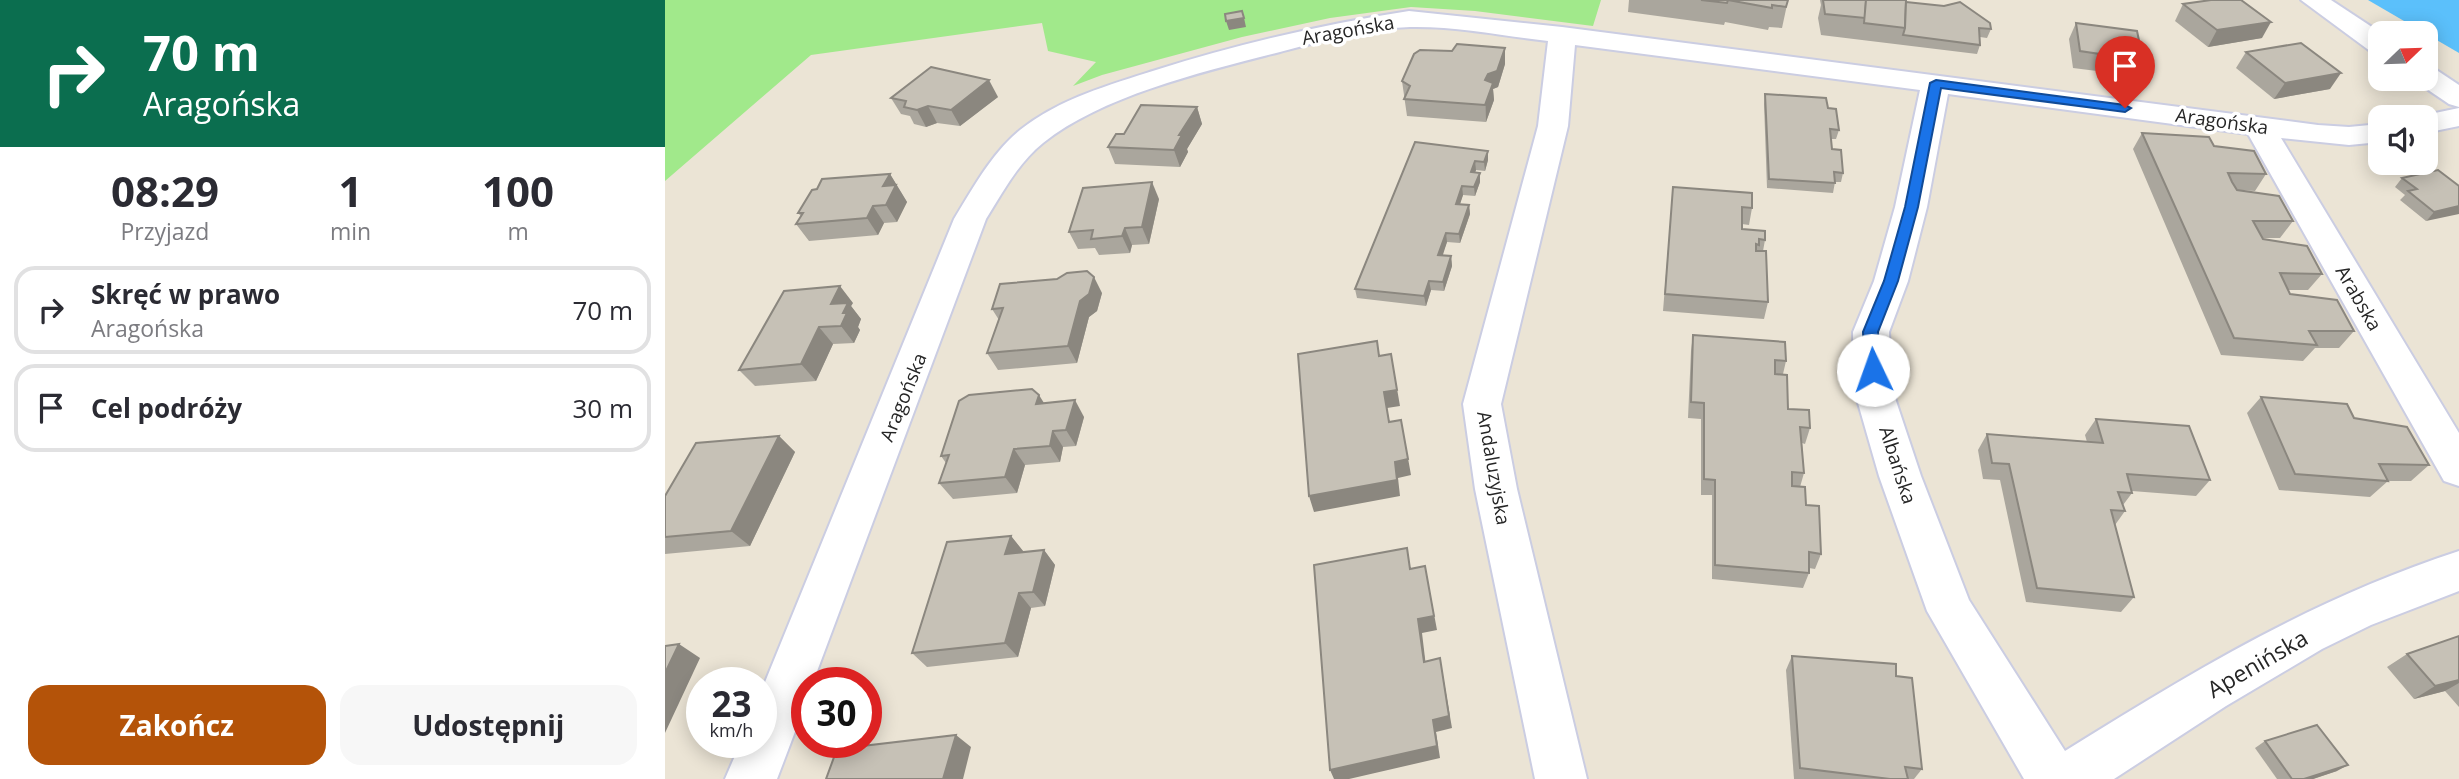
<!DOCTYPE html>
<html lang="pl">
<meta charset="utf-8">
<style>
:root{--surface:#fff;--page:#f7f7f7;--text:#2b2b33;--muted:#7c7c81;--line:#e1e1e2;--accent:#b45309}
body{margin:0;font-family:"Open Sans",sans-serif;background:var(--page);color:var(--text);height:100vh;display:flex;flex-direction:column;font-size:26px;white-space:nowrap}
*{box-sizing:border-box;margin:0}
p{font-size:23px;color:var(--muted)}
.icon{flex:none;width:38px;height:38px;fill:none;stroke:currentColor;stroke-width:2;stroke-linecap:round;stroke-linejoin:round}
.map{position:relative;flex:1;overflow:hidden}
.sheet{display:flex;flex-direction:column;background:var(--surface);width:665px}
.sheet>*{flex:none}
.banner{background:#0b6e4f;color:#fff;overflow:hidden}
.needle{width:46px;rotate:67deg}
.buttons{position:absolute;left:1703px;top:21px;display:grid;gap:14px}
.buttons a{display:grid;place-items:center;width:70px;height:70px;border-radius:14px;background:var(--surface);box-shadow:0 4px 18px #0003;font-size:35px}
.speed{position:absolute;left:21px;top:667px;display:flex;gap:14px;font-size:35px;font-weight:700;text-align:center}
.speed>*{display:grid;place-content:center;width:91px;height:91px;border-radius:50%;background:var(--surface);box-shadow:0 4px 18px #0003;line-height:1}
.speed small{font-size:18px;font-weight:400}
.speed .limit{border:10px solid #d22;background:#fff;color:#111}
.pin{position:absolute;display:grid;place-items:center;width:60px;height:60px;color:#fff;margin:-72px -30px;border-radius:50% 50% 50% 0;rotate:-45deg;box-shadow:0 0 7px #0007}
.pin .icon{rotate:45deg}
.me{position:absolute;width:77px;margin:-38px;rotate:357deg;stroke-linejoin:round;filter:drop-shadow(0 0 5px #0008)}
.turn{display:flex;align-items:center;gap:24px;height:147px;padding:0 28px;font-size:32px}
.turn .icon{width:91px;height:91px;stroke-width:2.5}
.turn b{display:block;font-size:49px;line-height:60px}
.eta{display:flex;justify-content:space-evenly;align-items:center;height:119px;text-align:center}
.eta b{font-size:42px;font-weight:700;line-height:49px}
.action{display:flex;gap:14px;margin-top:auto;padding:14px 28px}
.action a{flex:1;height:80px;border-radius:21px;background:var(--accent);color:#fff;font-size:28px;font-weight:700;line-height:80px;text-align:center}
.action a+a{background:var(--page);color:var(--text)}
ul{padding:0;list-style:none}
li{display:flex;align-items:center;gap:21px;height:88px;margin:0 14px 10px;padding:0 14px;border:4px solid var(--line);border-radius:21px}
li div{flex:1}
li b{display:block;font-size:26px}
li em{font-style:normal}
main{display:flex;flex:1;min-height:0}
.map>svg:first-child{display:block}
.green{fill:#a1e98b}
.water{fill:#5bc0fb}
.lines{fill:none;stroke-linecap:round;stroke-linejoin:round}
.street-casing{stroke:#cbcde2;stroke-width:4}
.secondary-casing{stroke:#cbcde2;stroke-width:4}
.street{fill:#fff;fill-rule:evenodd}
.secondary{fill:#fff;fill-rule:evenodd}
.wall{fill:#aaa69d}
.shaded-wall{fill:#8b877f}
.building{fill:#c6c1b6;stroke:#8b877f;stroke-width:2}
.route{fill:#1a73e8;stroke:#114b97;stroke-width:2}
.labels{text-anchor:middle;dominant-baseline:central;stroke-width:7;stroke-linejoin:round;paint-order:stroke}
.street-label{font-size:19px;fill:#262626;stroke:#fff}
.near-street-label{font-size:23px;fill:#262626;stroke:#fff}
</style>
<main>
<section class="sheet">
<div class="banner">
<div class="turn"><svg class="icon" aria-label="right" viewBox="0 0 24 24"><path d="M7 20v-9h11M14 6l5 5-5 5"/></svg><div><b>70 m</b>Aragońska</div></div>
</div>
<div class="eta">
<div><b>08:29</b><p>Przyjazd</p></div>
<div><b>1</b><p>min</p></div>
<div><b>100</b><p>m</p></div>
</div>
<ul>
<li><svg class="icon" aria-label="right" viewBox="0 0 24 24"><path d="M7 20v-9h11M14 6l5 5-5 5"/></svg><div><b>Skręć w prawo</b><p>Aragońska</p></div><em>70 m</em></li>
<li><svg class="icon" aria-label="arrive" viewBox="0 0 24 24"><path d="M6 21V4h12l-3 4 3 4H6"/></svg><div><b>Cel podróży</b></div><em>30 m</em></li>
</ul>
<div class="action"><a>Zakończ</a><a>Udostępnij</a></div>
</section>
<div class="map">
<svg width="1794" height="779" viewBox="0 0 1794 779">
<rect width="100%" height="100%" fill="#ebe4d5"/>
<!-- green -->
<path class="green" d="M0 0H936L928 26 810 11 746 7 665 18 577 37 437 75 408 86 431 62 383 51 377 23 146 55 0 181Z"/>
<!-- water -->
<path class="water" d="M1703 0H1794V53Z"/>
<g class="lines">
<defs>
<g id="street">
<path d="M744 11 897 27 1653 125 1684 127 1715 124V142L1684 145 1616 138 1794 433V486L1779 481 1583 134 1283 94 1262 207 1243 281 1224 332 1227 389 1256 476 1304 600 1400 751C1530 670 1647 599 1794 551V591L1706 625 1657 649 1561 706 1449 779H1359L1262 611 1214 476 1189 389 1188 332 1209 281 1230 207 1255 90 910 45 903 126 836 404 852 489 922 779H870L810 489 798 404 873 126 883 41C838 36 791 26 745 27 702 28 657 41 615 52 541 71 438 95 378 143 353 163 338 192 321 219L148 682H142V700L112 779H60L76 742H96V692L289 219C308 188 326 154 355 130 394 99 444 85 491 70 574 44 658 24 744 11Z"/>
<path d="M1794 108V126L1760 133V117H1751Z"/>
</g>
<g id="secondary">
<path d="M1636 0H1666L1716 33 1715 53 1705 51Z"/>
<path d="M1760 67 1770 69 1794 85V107L1784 104 1750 81 1748 79H1760Z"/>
</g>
</defs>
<!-- street casing -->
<use href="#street" class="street-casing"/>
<!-- secondary casing -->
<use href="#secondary" class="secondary-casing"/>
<!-- street -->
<use href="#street" class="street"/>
<!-- secondary -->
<use href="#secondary" class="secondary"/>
</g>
<!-- wall -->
<g class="wall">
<path d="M964 0H1123L1117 28 1104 27 1103 30 1060 22 1059 25 963 12Z"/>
<path d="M1155 0H1241V2L1326 29 1322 38 1315 37V45L1312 54 1156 35 1153 18 1156 5Z"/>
<path d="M1518 4 1597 38 1543 47 1510 21Z"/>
<path d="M1411 23 1476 50 1484 59 1476 75 1463 81 1448 73 1408 68 1404 39Z"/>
<path d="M840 48V64L833 87 828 89 829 100 821 122 742 116 737 81 787 51Z"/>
<path d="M1581 52 1665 89 1609 99 1571 68Z"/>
<path d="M1100 94 1163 108 1174 130 1171 139H1166L1167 149 1178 173 1176 182H1170L1168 193 1102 188 1099 104Z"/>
<path d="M333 97 295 126 272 123 261 127 249 124 245 116 236 114 226 98Z"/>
<path d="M532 107 537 124 522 149 523 152 515 167 450 164 443 147 459 134Z"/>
<path d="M1477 133 1549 146 1601 174 1590 191 1573 190 1628 221 1615 238H1597L1657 274 1643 290H1623L1625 294 1689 331 1674 348H1650L1638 361 1556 355 1468 149Z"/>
<path d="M750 142 823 151V160L820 171 811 170 810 172 815 182 810 196 798 195 795 204 804 205 805 214 795 243 782 242 777 255 786 256 787 266 779 291 766 290 761 306 692 298 690 289Z"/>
<path d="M225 174 242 202 232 222 219 223 213 235 144 241 131 224 136 216 133 213 152 189Z"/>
<path d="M1737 178 1794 186 1761 221 1735 200 1740 195 1730 187Z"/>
<path d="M1008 187 1087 208 1084 225 1077 224V229L1100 240 1098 251 1103 302 1099 319 998 311Z"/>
<path d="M494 199 484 244 467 245 465 253 434 255 430 248 413 249 404 232Z"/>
<path d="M437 293 432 311 424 317 412 363 333 370 322 353 334 320 327 309Z"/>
<path d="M188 303 186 306 196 319 193 327 195 330 189 343 168 344 151 381 90 386 74 370Z"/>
<path d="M1028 335 1121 361 1118 374 1123 409 1145 428 1140 444 1137 443 1139 473 1135 487 1156 554 1150 569 1144 568V573L1138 588 1047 579V495H1036V419L1023 418 1026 351Z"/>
<path d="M1596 397 1689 418 1764 465 1746 481H1723L1705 497 1614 490 1582 413Z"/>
<path d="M379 403 419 417 411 446 398 447 395 462 360 465 352 493 288 499 274 483 281 463 276 456Z"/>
<path d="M1431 419 1545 480 1531 496 1467 491V493L1458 505 1460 511 1450 525 1469 597 1456 612 1361 602 1335 480 1318 479 1313 450 1322 434 1422 442 1420 435Z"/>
<path d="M114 436 130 452 85 546 0 554V496Z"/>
<path d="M346 536 358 551V552L379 550 390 565 380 606 366 608 353 657 262 667 247 653Z"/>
<path d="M1794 636V707L1780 691 1749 699 1722 667 1742 654Z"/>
<path d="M1127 656 1231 676 1257 769 1249 779H1129L1121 670Z"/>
<path d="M1600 741 1672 771 1648 779H1612L1590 748Z"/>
</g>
<!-- shaded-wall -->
<g class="shaded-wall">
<path d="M579 18 581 27 564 30 561 21Z"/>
<path d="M1606 22 1597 38 1543 47 1552 30Z"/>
<path d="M840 48V64L833 87 828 89 829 100 821 122 820 80 823 74Z"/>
<path d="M1484 59 1476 75 1463 81 1471 65Z"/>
<path d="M1676 73 1665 89 1609 99 1620 83Z"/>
<path d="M324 80 333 97 295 126 286 110Z"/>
<path d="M263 106 272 123 261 127 252 110Z"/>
<path d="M532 107 537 124 522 149 523 152 515 167 509 150 514 135Z"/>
<path d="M823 151V160L820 171 819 162Z"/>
<path d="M810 161 811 170 807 181 806 172Z"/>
<path d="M815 173V182L810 196 809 187Z"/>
<path d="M225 174 242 202 232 222 221 205 218 186Z"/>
<path d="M487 182 494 199 484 244 477 227Z"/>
<path d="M797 186 798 195 792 213 791 204Z"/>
<path d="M804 205 805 214 795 243 794 234Z"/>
<path d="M208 206 219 223 213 235 202 218Z"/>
<path d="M1794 206V214L1761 221 1769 212Z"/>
<path d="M460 228 467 245 465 253 457 236Z"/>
<path d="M781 233 782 242 775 264 773 255Z"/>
<path d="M786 256 787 266 779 291 778 282Z"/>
<path d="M429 277 437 293 432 311 424 317 412 363 403 346 415 301Z"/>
<path d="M764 281 766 290 761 306 759 296Z"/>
<path d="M175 286 188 303 186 306 196 319 193 327 195 330 189 343 176 326 166 304Z"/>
<path d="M154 327 168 344 151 381 136 364Z"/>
<path d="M726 354 735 406 722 408 727 438 719 392Z"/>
<path d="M374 395 384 411 371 404Z"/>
<path d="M410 400 419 417 411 446 401 430Z"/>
<path d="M388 431 398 447 395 462 385 446Z"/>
<path d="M114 436 130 452 85 546 66 531Z"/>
<path d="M739 436 746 475 733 478 735 496 649 512 644 496 730 462Z"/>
<path d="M349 449 360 465 352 493 340 477Z"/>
<path d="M346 536 358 551 353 569 340 554Z"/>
<path d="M379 550 390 565 380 606 368 592Z"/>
<path d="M760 566 772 630 757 633 762 675 759 662 753 619Z"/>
<path d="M354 593 366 608 353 657 340 643Z"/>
<path d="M14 644 35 658 0 733V673Z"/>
<path d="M775 658 787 728 771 732 775 758 684 779H669L665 770 768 720Z"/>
<path d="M1794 680V683L1780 691 1749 699 1770 686Z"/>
<path d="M291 735 306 747 298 779H278Z"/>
<path d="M1683 765 1672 771 1648 779H1639Z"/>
</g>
<!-- building -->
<g class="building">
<path d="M1036 0H1123L1121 7 1107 5V8L1063 0 1062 3Z"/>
<path d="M1158 0H1201L1200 18 1160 14Z"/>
<path d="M1201 0H1241L1240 28 1199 23Z"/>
<path d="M1546 0H1576L1606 22 1552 30 1518 4Z"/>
<path d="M1241 2 1279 6 1295 2 1325 23 1326 29 1314 28 1315 45 1238 35 1240 28Z"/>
<path d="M577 11 579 18 561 21 560 14Z"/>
<path d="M1411 23 1472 31 1476 50H1482L1484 59 1471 65 1455 57 1415 51Z"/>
<path d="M1636 43 1676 73 1620 83 1581 52Z"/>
<path d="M792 44 840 48 832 71 823 74 820 80 828 83 820 105 739 99 745 86 737 81 749 54 755 50 787 51Z"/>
<path d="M266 67 324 80 286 110 263 106 252 110 239 107 241 101 226 98Z"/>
<path d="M1100 94 1161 98 1163 108 1171 109 1174 130 1165 129 1167 149 1176 150 1178 173 1169 172 1170 183 1104 179Z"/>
<path d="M476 105 532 107 514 135H517L509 150 443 147 451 134H459Z"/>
<path d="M1477 133 1544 137 1549 146 1589 151 1601 174 1563 173 1567 182 1572 190 1614 196 1628 221H1588L1598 239 1642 246 1657 274 1615 273 1625 294 1672 300 1689 331H1644L1652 345 1569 338Z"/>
<path d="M750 142 823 151 819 162 810 161 806 172 815 173 809 187 797 186 791 204 804 205 794 234 781 233 773 255 786 256 778 282 764 281 759 296 690 289Z"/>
<path d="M1773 170 1794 186V206L1769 212 1743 191 1752 189 1737 178Z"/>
<path d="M225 174 218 186 231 185 221 205 208 206 202 218 131 224 138 213H133L147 190 152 189 157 179Z"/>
<path d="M487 182 477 227 460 228 457 236 426 239 428 230 404 232 418 188Z"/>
<path d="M1008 187 1087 193V208L1077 207V229L1100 231V240L1094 239V245L1091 244V251H1101L1103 302 1000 294Z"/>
<path d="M422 271 429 277 424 294 415 301 403 346 322 353 338 308 327 309 335 284 392 279 402 273Z"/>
<path d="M175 286 166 304 183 303 178 313H182L176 326 154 327 136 364 74 370 119 291Z"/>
<path d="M1028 335 1120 342 1121 361 1110 360V374L1122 375 1123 409 1144 410 1145 428 1135 427 1139 473 1127 472V486L1140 487 1141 505 1154 506 1156 554 1144 552V573L1050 565V480L1039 479V403L1026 402Z"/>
<path d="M712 341 714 356 726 354 732 390 719 392 724 422 736 420 743 459 730 462 732 480 644 496 633 354Z"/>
<path d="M367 389 374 395 371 404 410 400 401 430 388 431 385 446 349 449 340 477 274 483 284 455 276 456 294 401 304 395Z"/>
<path d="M1596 397 1682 404 1689 418 1742 427 1764 465 1714 464 1723 481 1630 474Z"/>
<path d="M1431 419 1524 426 1545 480 1462 474 1467 493 1453 492 1460 511 1446 510 1469 597 1372 588 1344 464 1327 463 1322 434 1438 443Z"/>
<path d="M114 436 66 531 0 537V496L31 443Z"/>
<path d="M346 536 340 554 379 550 368 592 354 593 340 643 247 653 282 542Z"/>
<path d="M742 548 745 569 760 566 769 616 753 619 759 662 775 658 784 716 768 720 772 746 665 770 649 565Z"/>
<path d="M1794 636V680L1770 686 1742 654Z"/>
<path d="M14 644 0 673V646Z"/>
<path d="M1127 656 1231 664V676L1247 678 1257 769 1240 767 1243 779H1225L1135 768Z"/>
<path d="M1652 725 1683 765 1639 779H1627L1600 741Z"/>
<path d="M291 735 278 779H161L172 749Z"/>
</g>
<!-- route -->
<path class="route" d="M1271 80 1460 105 1466 108 1460 112 1276 88 1253 207 1233 281 1213 332 1215 370 1208 375 1200 370 1198 332 1219 281 1240 207 1265 83Z"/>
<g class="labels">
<!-- street labels -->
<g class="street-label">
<text transform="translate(683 30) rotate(-10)">Aragońska</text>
<text transform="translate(1557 121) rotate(8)">Aragońska</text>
<text transform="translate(1694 298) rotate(60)">Arabska</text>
<text transform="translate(238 397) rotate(-68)">Aragońska</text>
<text transform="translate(1233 465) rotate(72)">Albańska</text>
<text transform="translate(829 468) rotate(80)">Andaluzyjska</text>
</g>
<!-- near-street labels -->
<g class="near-street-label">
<text transform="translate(1592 663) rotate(-30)">Apenińska</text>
</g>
</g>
</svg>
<div class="buttons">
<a><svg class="needle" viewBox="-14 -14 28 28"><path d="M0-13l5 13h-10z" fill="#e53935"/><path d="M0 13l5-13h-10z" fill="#7c7c81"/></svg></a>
<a><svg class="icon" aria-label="sound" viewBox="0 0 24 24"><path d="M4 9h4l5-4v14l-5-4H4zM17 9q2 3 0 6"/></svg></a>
</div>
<div class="speed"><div>23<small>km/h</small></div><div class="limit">30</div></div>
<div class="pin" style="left:1460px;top:108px;background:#d93025"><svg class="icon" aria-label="arrive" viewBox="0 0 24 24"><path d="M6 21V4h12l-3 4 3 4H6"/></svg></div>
<svg class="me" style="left:1208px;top:370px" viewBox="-20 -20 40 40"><circle r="19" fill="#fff"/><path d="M0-13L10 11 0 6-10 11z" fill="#1a73e8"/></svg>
</div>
</main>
